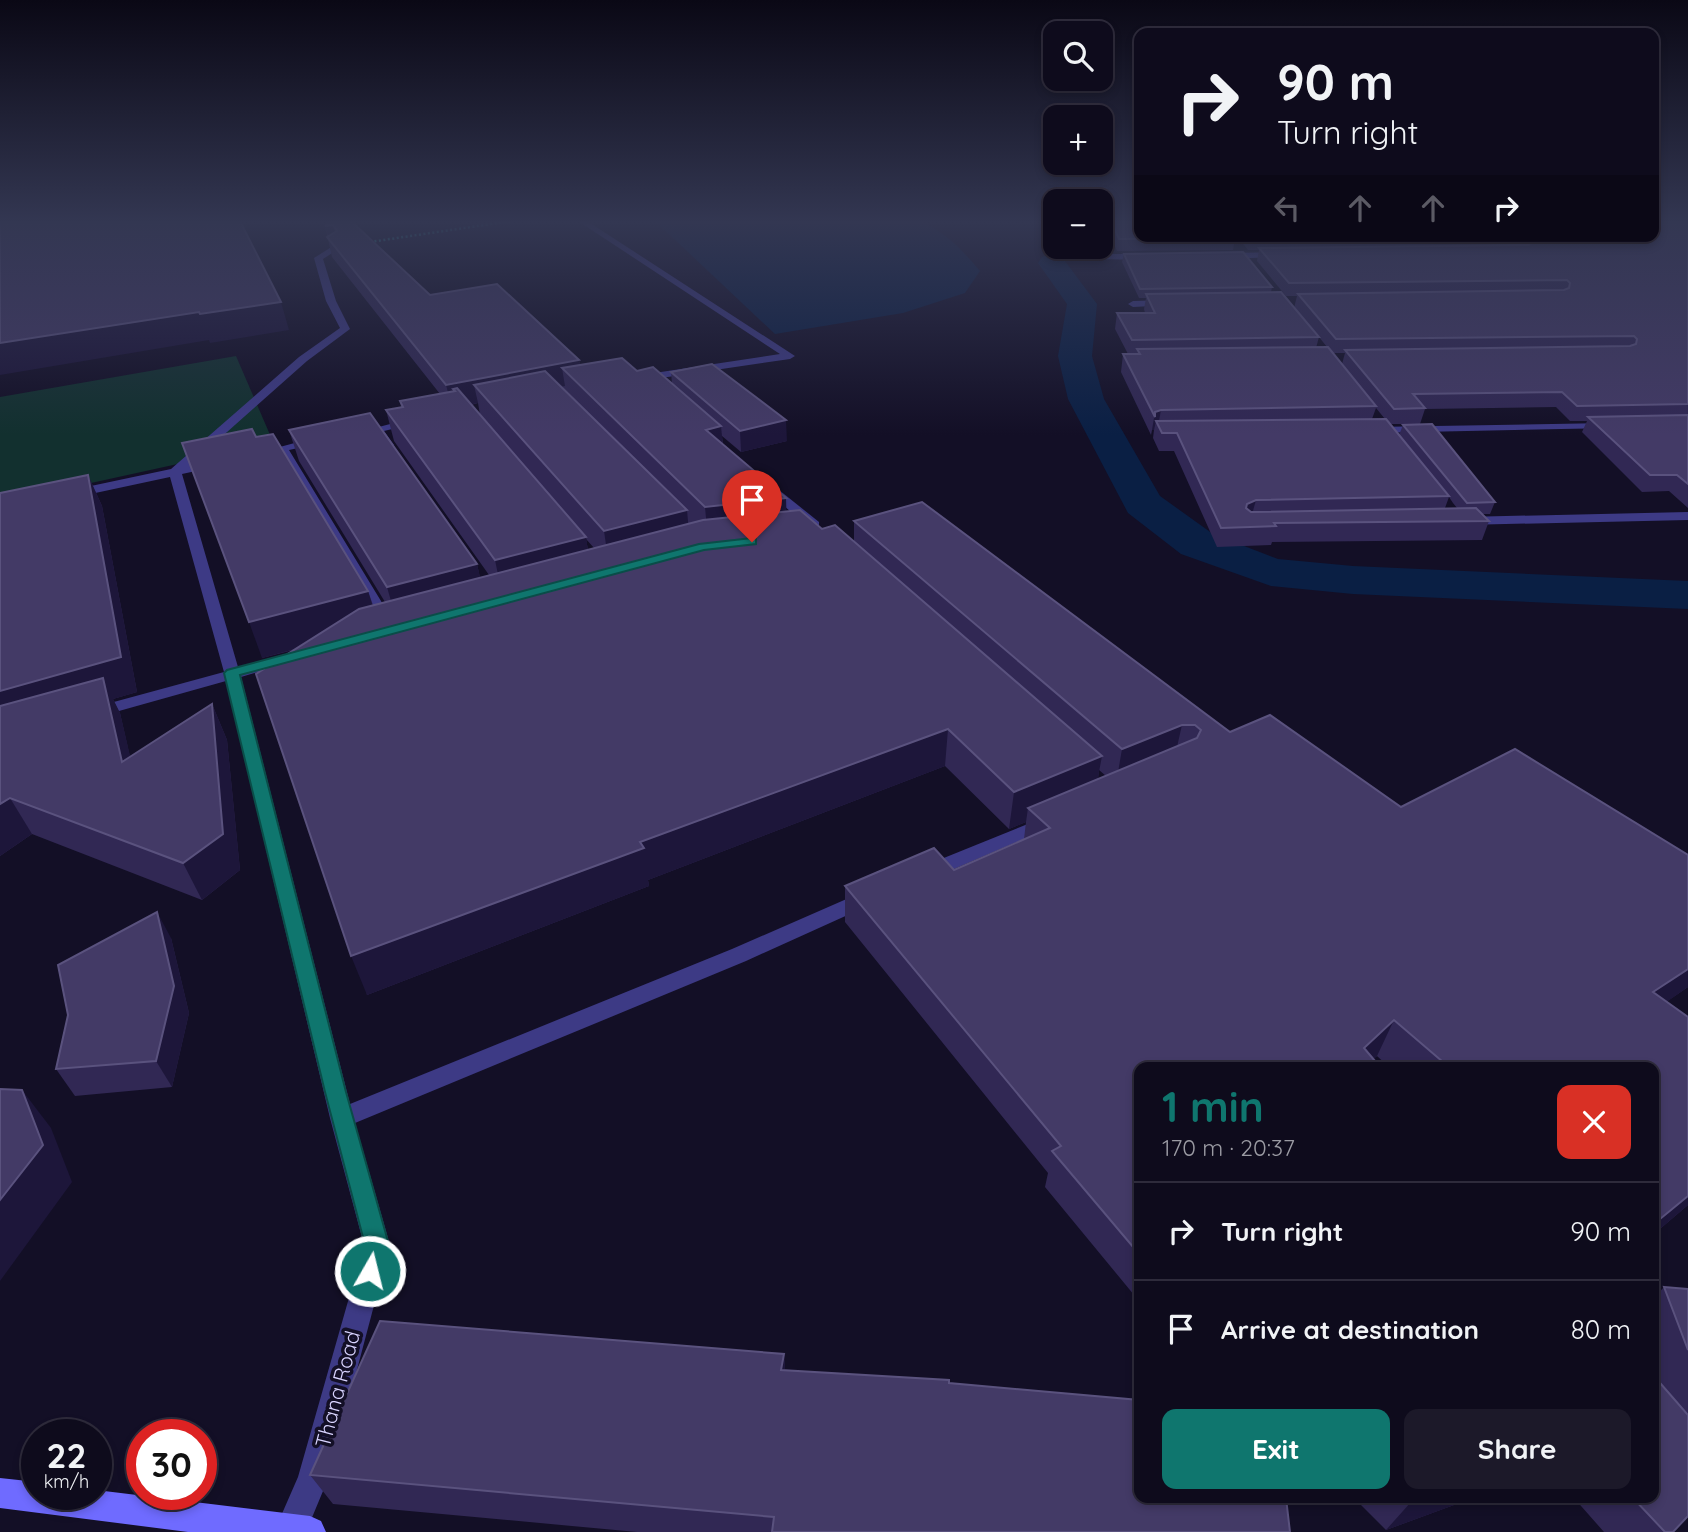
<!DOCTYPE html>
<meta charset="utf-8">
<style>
:root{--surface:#0e0b1c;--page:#1c1929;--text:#f1f3f6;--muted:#9b9ba3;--line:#2e2b3b;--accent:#0f766e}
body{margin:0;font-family:Quicksand,sans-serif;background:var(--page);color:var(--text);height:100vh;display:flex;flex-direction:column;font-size:26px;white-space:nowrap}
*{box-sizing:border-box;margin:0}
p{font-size:23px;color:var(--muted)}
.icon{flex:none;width:38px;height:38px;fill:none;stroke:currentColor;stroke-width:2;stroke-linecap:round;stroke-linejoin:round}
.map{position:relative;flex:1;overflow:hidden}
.side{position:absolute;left:1134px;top:1062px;width:525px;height:441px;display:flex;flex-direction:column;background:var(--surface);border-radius:14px;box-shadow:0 4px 10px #0003,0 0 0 2px var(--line)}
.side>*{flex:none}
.hud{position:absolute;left:1134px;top:28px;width:525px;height:214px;border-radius:14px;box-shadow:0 4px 10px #0003,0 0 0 2px var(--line);background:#0e0b1c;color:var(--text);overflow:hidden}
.fabs{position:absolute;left:1043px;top:21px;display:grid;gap:14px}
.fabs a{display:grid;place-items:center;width:70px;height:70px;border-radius:14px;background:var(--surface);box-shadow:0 4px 10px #0003,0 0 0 2px var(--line);font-size:35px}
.speed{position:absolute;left:21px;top:1419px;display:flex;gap:14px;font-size:35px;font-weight:700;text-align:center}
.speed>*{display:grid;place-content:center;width:91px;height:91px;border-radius:50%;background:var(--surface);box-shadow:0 4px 10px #0003,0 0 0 2px var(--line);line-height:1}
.speed small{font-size:18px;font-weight:400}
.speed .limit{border:10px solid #d22;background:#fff;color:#111}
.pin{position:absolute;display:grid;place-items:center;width:60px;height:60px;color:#fff;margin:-72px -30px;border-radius:50% 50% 50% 0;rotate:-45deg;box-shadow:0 0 7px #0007}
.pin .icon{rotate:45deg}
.me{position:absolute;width:77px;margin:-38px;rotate:8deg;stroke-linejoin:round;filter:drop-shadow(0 0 5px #0008)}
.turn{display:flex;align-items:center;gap:24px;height:147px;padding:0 28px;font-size:32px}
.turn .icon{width:91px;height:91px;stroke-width:2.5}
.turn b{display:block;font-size:49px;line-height:60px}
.lanes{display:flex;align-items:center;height:66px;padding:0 28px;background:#0003;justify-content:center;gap:35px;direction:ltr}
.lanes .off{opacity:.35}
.round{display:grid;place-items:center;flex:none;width:74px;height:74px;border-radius:14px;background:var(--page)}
.overview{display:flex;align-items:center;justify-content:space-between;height:119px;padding:0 28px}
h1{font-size:42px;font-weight:700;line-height:52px;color:var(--accent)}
.action{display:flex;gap:14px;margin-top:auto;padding:14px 28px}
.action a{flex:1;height:80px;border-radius:14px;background:var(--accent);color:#fff;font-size:28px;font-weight:700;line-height:80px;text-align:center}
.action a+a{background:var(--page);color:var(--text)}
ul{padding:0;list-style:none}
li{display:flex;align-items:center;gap:21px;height:98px;padding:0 28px;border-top:2px solid var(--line)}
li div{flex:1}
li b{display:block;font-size:26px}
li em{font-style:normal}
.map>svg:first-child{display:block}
.green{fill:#12302f}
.water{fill:#0a1f44}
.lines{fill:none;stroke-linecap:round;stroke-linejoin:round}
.canal{fill:#0a1f44;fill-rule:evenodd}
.path{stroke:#2fb8b0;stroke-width:2.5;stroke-dasharray:2 2.5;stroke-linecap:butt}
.street{fill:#3d3a85;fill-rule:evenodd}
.secondary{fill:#6f6bff;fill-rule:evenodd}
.wall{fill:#312854;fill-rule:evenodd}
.shaded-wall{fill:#1d163a}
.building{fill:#433a66;stroke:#5a527e;stroke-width:2}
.route{fill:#0f766e;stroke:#0a4d48;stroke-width:2}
.labels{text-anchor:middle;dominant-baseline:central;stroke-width:7;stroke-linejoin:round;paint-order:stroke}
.near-street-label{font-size:21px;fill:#d9d4ff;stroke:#130f26}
</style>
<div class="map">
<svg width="1688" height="1532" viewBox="0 0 1688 1532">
<rect width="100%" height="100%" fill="#130f26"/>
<!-- green -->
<path class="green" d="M236 356 271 437 246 449 0 503V397Z"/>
<!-- water -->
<path class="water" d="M655 221H920C946 232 962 250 980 271L965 293 903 313 775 334Z"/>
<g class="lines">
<!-- canal -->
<path class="canal" d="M1052 254 1062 257 1097 304 1092 356 1104 399 1160 496 1213 534 1278 559 1353 566 1688 581V609L1353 594 1271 586 1181 554 1128 513 1068 399 1058 356 1067 304 1038 263 1042 257Z"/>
<!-- path -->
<path class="path" d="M370 242 511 221"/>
<!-- street -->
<g class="street">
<path d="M578 221H587L795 356 790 359 654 379 655 384H647L640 377 641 375 780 354Z"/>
<path d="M333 246 340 248 323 259 336 301 350 329 307 361 190 465 219 460V466L182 474 238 667 300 650 308 655 305 658 241 677 350 1104 732 949 858 894 865 892 872 894 875 899 872 904 746 961 355 1123 390 1245 328 1479 306 1532H274L298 1477 364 1245 330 1118 226 681 94 718 86 713 88 709 224 672 170 477 72 498 66 494 72 490 171 469 299 357 340 328 326 301 314 258Z"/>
<path d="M1279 252 1282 257 1223 259 1219 256 1223 253Z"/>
<path d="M1099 254H1146L1150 257 1146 260 1096 259Z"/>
<path d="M1168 300 1173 303 1171 305 1133 307 1128 304 1133 301Z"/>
<path d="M413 418 417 419V423L384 431 394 445 392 448H384L371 429Z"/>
<path d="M1608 423 1614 426 1612 428 1373 433 1367 430 1373 427Z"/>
<path d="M317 437 321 439V443L289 450 395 624 393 627H383L381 624 276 448Z"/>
<path d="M769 482 819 522V528H809L765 489 763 486Z"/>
<path d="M1688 512V520L1464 525 1457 521 1464 517Z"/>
<path d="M1045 817 1052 819 1054 823 1052 827 933 878H919L916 873 919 868Z"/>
</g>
<!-- secondary -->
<path class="secondary" d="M0 1478 37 1482V1494H96V1490L310 1516 321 1521 326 1532H188L0 1508Z"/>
</g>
<!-- wall -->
<g class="wall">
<path d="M332 221 430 295 579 360 580 365 637 371 672 384 671 372 787 441 741 452 722 436 723 444 786 498V512L822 529 854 541V521L1230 732 1401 807 1688 855V987L1666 1002 1688 1017V1205L1654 1234V1068H1390L1377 1056 1373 1059 1139 1068V1301L1045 1187 1048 1173 845 922V886L954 870 1024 839 1026 822 1009 829 945 766 648 880 649 886 367 995 297 649 262 658 256 437 368 591 373 605 385 602 299 461 289 430 477 564 480 578 489 575 394 441 386 410 401 407 400 401 440 394 332 257 325 226ZM478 403 480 415 471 405ZM586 539 594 548 588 550ZM1099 770 1106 776 1098 779Z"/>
<path d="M1101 221 1235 238 1233 250 1117 251 1111 237H1101Z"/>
<path d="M1688 221V508L1669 491 1642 492 1582 432 1587 421H1570L1556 407 1425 409 1420 424H1390L1399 435 1403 425 1495 502 1490 514H1482L1489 521 1482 540 1272 542 1271 545 1217 547 1174 451H1159L1153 438 1154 430H1152L1151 435 1121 372 1123 354H1128L1115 329 1117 313H1145L1144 309 1146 298H1139L1122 262 1124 254 1272 287 1271 292 1294 308 1297 296H1286L1257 261 1259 250H1248L1237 236H1654ZM1319 337 1327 347 1316 348ZM1333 353H1345L1342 364ZM1376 408 1385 419H1372ZM1449 497 1453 503 1457 508H1445Z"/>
<path d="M88 475 102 506 137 692 113 699 120 713 130 757 212 704 227 740 240 870 202 900 32 834 0 856V493Z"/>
<path d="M171 938 189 1013 172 1087 75 1096 56 1069Z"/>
<path d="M1664 1287 1688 1289V1516L1673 1532H1604L1574 1498H1654V1298Z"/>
<path d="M784 1354 785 1370 949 1383 1290 1532H637L333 1504 310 1475Z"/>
<path d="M1354 1498H1473L1386 1530Z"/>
</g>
<!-- shaded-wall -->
<g class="shaded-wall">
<path d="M333 225 338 244 329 239 325 226Z"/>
<path d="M281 302 289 330 210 343 209 340 0 375V343L199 312Z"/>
<path d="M579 360 583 383 562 368 565 386 488 401 474 385 478 403 458 407 455 391 453 389 457 407 452 408 446 385Z"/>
<path d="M1161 410 1158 426 1156 421 1154 430H1152L1155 412Z"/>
<path d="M786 420 787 441 741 452 740 431Z"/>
<path d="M721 426 724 457 706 430Z"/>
<path d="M88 475 102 506 137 692 113 699 120 713 140 798 0 732V691Z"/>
<path d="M786 498 787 531 708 540 705 507Z"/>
<path d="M1256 500 1251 518 1243 523 1247 504Z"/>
<path d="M687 510 690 544 609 565 604 531Z"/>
<path d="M586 537 591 571 502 594 495 560Z"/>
<path d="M477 564 485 598 397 622 387 587Z"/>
<path d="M368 591 379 626 262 658 249 622Z"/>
<path d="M212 704 227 740 240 870 202 900 183 863Z"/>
<path d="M1182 725 1174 760 1116 784 1122 749Z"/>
<path d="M948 729 945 766 648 880 649 886 367 995 351 956 640 842Z"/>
<path d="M1102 756 1095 793 1028 808 1026 822 1009 829 1014 792Z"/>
<path d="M10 798 32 834 0 856V804Z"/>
<path d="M157 912 171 938 189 1013 172 1087 156 1061Z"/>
<path d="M1688 969V987L1628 1029 1653 992Z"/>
<path d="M1394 1020 1377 1056 1365 1068 1364 1048Z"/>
<path d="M22 1090 51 1128 72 1182 0 1281V1200Z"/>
<path d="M1688 1196V1205L1654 1234V1224Z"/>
<path d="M784 1354 786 1386 781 1370Z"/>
<path d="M1421 1498H1473L1386 1530 1411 1502Z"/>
</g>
<!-- building -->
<g class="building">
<path d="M0 221H240L281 302 200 314 199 312 0 343Z"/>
<path d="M332 221H351L430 295 497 284 579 360 446 385 327 237 337 231 333 225 325 226Z"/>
<path d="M1101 221H1139V236H1234L1235 238 1119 239 1113 225H1101Z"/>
<path d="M1654 221H1688V404L1577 406 1562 392 1413 394 1425 408 1394 409 1345 350 1630 346 1636 344 1637 339 1634 336 1336 339 1298 294 1564 290 1569 288 1570 283 1567 280 1289 283 1259 248 1529 245 1534 237 1533 236H1654Z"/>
<path d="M1250 236H1401L1251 238Z"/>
<path d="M1243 252 1272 287 1140 289 1124 254Z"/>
<path d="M1281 292 1319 337 1132 340 1117 313H1155L1146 294Z"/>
<path d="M1328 347 1376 406 1161 410 1155 412V417L1123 354H1140L1137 349Z"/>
<path d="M622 358 637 371 653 367 721 426 706 430 786 498 705 507 562 368Z"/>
<path d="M712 364 786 420 740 431 671 372Z"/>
<path d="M545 371 687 510 604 531 474 385Z"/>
<path d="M457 388 586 537 495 560 386 410 403 407 400 401 455 391 453 389Z"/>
<path d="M370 413 477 564 387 587 289 430Z"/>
<path d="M1688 415V484L1677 475H1650L1588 417Z"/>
<path d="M1386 419 1449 496 1256 500 1247 504 1246 508 1251 512 1476 508 1489 521 1274 523 1276 526 1221 528 1177 433H1162L1156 421Z"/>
<path d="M1432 424 1495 502 1467 503 1403 425Z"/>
<path d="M252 429 256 437 273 434 368 591 249 622 182 443Z"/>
<path d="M88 475 121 657 0 691V493Z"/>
<path d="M922 502 1230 732 1270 715 1401 807 1515 749 1688 855V969L1653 992 1688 1017V1196L1654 1224V1068H1450L1394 1020 1364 1048 1381 1068H1139V1254L1052 1151 1061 1146 845 886 934 848 954 870 1050 828 1028 808 1197 738 1201 730 1195 725H1182L1122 749 854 521Z"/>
<path d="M800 510 822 529 835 525 1102 756 1014 792 948 729 640 842 644 848 351 956 256 674 359 609 703 520Z"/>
<path d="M103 678 122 762 212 704 223 834 183 863 10 798 0 804V706Z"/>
<path d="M157 912 174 986 156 1061 56 1069 68 1015 58 965Z"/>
<path d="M0 1089 22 1090 43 1145 0 1200Z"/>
<path d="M1664 1287 1688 1289V1350Z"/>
<path d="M380 1321 784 1354 781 1370 949 1380V1383L1139 1400V1498H1286L1290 1532H772L774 1517 310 1475Z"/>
<path d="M1654 1376 1688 1415V1516L1673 1532H1665L1633 1498H1654Z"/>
<path d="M1407 1498H1421L1411 1502Z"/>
</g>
<!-- sky -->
<linearGradient id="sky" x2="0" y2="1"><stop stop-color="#0a0815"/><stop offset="0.51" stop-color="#333752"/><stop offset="1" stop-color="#333752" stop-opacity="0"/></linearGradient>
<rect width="1688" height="435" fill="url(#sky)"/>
<!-- route -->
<path class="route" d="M752 538 756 539V544L704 550 240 675 346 1092 389 1245 378 1279 370 1283 361 1279 358 1271 365 1245 325 1092 224 673 227 670 699 544Z"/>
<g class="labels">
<!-- near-street labels -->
<g class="near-street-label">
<text transform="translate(337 1389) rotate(-75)">Thana Road</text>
</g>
</g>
</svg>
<div class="fabs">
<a><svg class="icon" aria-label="search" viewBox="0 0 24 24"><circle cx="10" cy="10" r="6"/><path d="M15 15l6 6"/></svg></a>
<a>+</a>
<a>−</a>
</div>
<div class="speed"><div>22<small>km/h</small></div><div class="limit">30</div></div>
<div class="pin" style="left:752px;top:542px;background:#d93025"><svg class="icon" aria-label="arrive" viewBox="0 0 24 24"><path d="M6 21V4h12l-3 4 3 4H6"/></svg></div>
<svg class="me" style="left:370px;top:1271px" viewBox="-20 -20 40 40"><circle r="17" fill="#0f766e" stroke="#fff" stroke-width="3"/><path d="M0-11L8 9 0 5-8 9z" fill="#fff"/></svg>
<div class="hud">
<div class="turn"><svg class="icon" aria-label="right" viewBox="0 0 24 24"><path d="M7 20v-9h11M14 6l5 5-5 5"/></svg><div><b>90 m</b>Turn right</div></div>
<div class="lanes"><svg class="icon off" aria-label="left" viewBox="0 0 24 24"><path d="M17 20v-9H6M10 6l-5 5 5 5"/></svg><svg class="icon off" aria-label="ahead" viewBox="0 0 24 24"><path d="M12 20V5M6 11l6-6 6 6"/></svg><svg class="icon off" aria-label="ahead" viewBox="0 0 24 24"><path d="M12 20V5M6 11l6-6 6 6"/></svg><svg class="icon" aria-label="right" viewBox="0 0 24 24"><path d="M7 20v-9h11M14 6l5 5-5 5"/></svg></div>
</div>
<section class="side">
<div class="overview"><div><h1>1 min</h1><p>170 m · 20:37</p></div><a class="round" style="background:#d93025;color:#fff"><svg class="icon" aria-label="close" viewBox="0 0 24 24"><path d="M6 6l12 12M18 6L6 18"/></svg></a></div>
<ul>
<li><svg class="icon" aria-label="right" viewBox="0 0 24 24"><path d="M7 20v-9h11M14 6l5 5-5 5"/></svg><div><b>Turn right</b></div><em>90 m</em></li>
<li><svg class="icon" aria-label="arrive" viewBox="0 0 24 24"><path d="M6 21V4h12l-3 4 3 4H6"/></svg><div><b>Arrive at destination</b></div><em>80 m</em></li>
</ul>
<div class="action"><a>Exit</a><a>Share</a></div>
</section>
</div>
